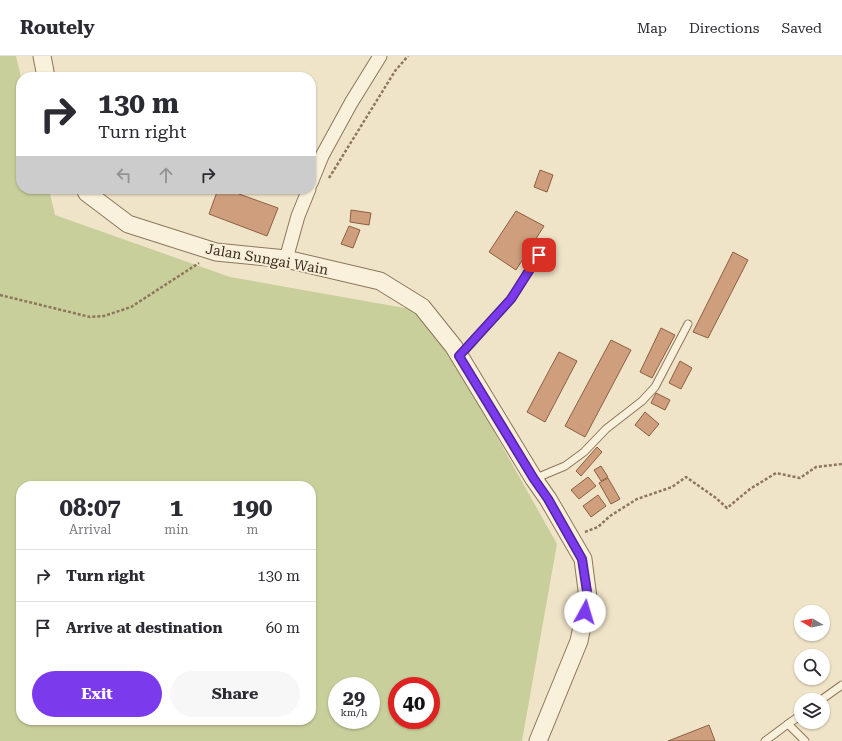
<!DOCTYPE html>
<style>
:root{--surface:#fff;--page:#f7f7f7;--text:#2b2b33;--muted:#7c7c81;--line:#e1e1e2;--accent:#7c3aed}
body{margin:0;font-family:"Roboto Serif",serif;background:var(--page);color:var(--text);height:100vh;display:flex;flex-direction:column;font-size:15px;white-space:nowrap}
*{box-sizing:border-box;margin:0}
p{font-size:13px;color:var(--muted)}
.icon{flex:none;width:22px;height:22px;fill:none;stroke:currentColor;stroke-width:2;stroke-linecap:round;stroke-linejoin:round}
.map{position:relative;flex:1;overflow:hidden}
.drawer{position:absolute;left:16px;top:425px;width:300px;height:244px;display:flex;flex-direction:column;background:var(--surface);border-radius:16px;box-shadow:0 1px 3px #0004}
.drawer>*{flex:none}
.banner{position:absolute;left:16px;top:16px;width:300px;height:122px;border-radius:16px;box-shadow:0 1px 3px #0004;background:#fff;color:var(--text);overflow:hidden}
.needle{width:26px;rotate:280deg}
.tools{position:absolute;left:794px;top:549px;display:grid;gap:8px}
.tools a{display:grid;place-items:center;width:36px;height:36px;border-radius:50%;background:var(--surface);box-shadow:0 1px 3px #0004;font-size:20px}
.speed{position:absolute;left:328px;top:621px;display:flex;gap:8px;font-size:20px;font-weight:700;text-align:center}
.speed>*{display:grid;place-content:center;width:52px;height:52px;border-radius:50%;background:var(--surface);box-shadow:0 1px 3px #0004;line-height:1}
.speed small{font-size:10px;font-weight:400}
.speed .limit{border:6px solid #d22;background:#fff;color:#111}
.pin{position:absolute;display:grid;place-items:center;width:34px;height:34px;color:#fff;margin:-17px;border-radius:8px;box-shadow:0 2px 6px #0006}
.me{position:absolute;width:44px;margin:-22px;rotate:6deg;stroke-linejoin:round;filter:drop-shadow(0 0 3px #0008)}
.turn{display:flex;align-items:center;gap:14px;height:84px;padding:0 16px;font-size:18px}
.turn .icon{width:52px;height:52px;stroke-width:2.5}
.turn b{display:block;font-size:28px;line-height:34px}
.lanes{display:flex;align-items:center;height:38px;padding:0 16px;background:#0003;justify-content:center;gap:20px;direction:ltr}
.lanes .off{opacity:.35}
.eta{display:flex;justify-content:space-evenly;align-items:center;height:68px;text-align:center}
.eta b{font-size:24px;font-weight:700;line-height:28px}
.primary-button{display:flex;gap:8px;margin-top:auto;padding:8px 16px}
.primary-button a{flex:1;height:46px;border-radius:24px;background:var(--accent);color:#fff;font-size:16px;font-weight:700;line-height:46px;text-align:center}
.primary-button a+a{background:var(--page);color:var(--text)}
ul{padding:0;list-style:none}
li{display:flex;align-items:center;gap:12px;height:52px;padding:0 16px;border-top:1px solid var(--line)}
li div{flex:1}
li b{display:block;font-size:15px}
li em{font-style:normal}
header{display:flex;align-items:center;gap:24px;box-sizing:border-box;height:56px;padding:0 20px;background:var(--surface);border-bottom:1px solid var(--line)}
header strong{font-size:19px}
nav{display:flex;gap:22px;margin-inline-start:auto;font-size:14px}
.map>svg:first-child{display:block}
.green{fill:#c9cf9b;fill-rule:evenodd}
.building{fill:#cf9f7d;stroke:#8d5f41}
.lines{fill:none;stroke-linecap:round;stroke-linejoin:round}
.service-casing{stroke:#8d765c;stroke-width:9}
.minor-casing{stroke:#8d765c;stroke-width:15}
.tertiary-casing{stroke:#8d765c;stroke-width:19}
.path{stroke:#8d765c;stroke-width:2.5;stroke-dasharray:3 2;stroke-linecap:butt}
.service{stroke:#faf1dc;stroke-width:7}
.minor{stroke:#faf1dc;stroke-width:13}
.tertiary{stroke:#faf1dc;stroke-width:17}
.route-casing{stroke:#51269a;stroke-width:10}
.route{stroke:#7c3aed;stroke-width:7}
.labels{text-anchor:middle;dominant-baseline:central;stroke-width:4;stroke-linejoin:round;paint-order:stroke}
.street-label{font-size:14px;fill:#3d2e20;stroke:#f7eed8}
</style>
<header>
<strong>Routely</strong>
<nav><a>Map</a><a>Directions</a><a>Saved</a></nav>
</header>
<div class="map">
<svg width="842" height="685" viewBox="0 0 842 685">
<rect width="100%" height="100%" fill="#f0e4c8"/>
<!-- green -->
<path class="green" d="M0 0H16L21 21V133H49L55 159 230 221 427 256 557 488 522 685H0ZM21 430H311V664H21ZM337 630H371V664H337ZM397 630H431V664H397Z"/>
<!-- building -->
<g class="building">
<path d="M540 114 553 119 547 136 534 131Z"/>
<path d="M218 133H225L278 152 267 180 209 158Z"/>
<path d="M351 154 371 157 369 169 350 166Z"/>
<path d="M516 155 544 170 516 214 489 196Z"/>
<path d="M349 170 360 174 353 192 341 188Z"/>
<path d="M733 196 748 204 708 282 693 276Z"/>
<path d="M661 272 675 279 652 322 640 316Z"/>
<path d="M611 284 631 294 585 381 565 370Z"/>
<path d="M559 296 577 305 545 366 527 356Z"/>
<path d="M680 305 692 312 681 333 669 327Z"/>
<path d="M656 337 670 344 665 354 651 347Z"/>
<path d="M645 356 659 368 649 380 635 369Z"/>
<path d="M597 391 602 396 581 420 576 415Z"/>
<path d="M601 410 608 421 601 425 594 414Z"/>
<path d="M588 421 596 430 579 443 571 434Z"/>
<path d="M608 422 620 443 611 448 599 427Z"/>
<path d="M598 439 606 450 591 461 583 450Z"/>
<path d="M709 669 715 685H668Z"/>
</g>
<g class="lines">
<defs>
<g id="service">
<path d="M460 300 511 243 539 199"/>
<path d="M534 423 565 410 584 396 606 373 642 345 655 331 688 268"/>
<path d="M821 644 842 629"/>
<path d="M788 668 801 659"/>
<path d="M765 685 788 668 805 685"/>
</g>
<g id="minor">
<path d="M311 127 322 100 351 47 380 0"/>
<path d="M286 203 298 160 309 133"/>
</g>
<g id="tertiary">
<path d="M42 0 46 21"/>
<path d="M85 133 87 137 128 168 216 196 286 203 380 225 422 251 454 291 534 423 548 443 583 503 588 542 579 585 538 685"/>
</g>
</defs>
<!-- service casing -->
<use href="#service" class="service-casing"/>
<!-- minor casing -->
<use href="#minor" class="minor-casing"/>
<!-- tertiary casing -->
<use href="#tertiary" class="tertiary-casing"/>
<!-- path -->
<g class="path">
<path d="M329 122 395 15 408 0"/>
<path d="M0 239 90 261 104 260 131 251 199 207"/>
<path d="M585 476 598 471 610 460 637 443 672 431 686 421 716 442 727 452 750 433 776 417 800 422 816 411 842 408"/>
</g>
<!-- service -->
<use href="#service" class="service"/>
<!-- minor -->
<use href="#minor" class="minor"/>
<!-- tertiary -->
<use href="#tertiary" class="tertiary"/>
</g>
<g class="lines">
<defs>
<path id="route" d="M539 199 511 243 459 300 534 423 548 443 582 503 588 542 585 556"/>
</defs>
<!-- route casing -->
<use href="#route" class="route-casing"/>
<!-- route -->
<use href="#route" class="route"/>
</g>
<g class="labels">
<!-- street labels -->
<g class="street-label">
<text transform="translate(267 203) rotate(10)">Jalan Sungai Wain</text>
</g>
</g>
</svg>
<div class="tools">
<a><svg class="needle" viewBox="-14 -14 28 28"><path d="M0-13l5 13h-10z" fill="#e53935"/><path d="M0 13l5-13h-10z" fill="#7c7c81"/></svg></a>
<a><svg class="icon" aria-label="search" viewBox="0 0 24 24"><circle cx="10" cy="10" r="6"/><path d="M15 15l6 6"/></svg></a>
<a><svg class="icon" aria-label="layers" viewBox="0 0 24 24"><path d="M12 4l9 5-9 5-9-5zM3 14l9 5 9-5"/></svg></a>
</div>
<div class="speed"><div>29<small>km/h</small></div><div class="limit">40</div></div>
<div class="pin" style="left:539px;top:199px;background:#d93025"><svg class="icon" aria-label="arrive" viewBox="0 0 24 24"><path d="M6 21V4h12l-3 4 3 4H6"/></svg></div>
<svg class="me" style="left:585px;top:556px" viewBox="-20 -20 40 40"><circle r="19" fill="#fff"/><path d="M0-13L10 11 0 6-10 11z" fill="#7c3aed"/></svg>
<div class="banner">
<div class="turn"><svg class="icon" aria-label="right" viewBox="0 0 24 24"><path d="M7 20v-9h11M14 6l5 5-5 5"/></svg><div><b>130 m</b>Turn right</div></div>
<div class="lanes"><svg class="icon off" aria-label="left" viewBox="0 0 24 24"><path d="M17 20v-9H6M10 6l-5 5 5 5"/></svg><svg class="icon off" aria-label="ahead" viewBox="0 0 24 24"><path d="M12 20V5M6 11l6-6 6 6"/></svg><svg class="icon" aria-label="right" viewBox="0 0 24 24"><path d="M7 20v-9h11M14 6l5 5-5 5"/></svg></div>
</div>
<section class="drawer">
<div class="eta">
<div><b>08:07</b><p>Arrival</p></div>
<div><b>1</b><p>min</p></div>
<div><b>190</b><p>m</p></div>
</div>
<ul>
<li><svg class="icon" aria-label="right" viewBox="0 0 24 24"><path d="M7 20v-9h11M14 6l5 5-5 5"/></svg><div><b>Turn right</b></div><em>130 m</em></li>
<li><svg class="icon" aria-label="arrive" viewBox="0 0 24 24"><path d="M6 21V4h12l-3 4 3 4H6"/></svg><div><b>Arrive at destination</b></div><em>60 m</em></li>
</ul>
<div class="primary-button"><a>Exit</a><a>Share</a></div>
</section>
</div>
